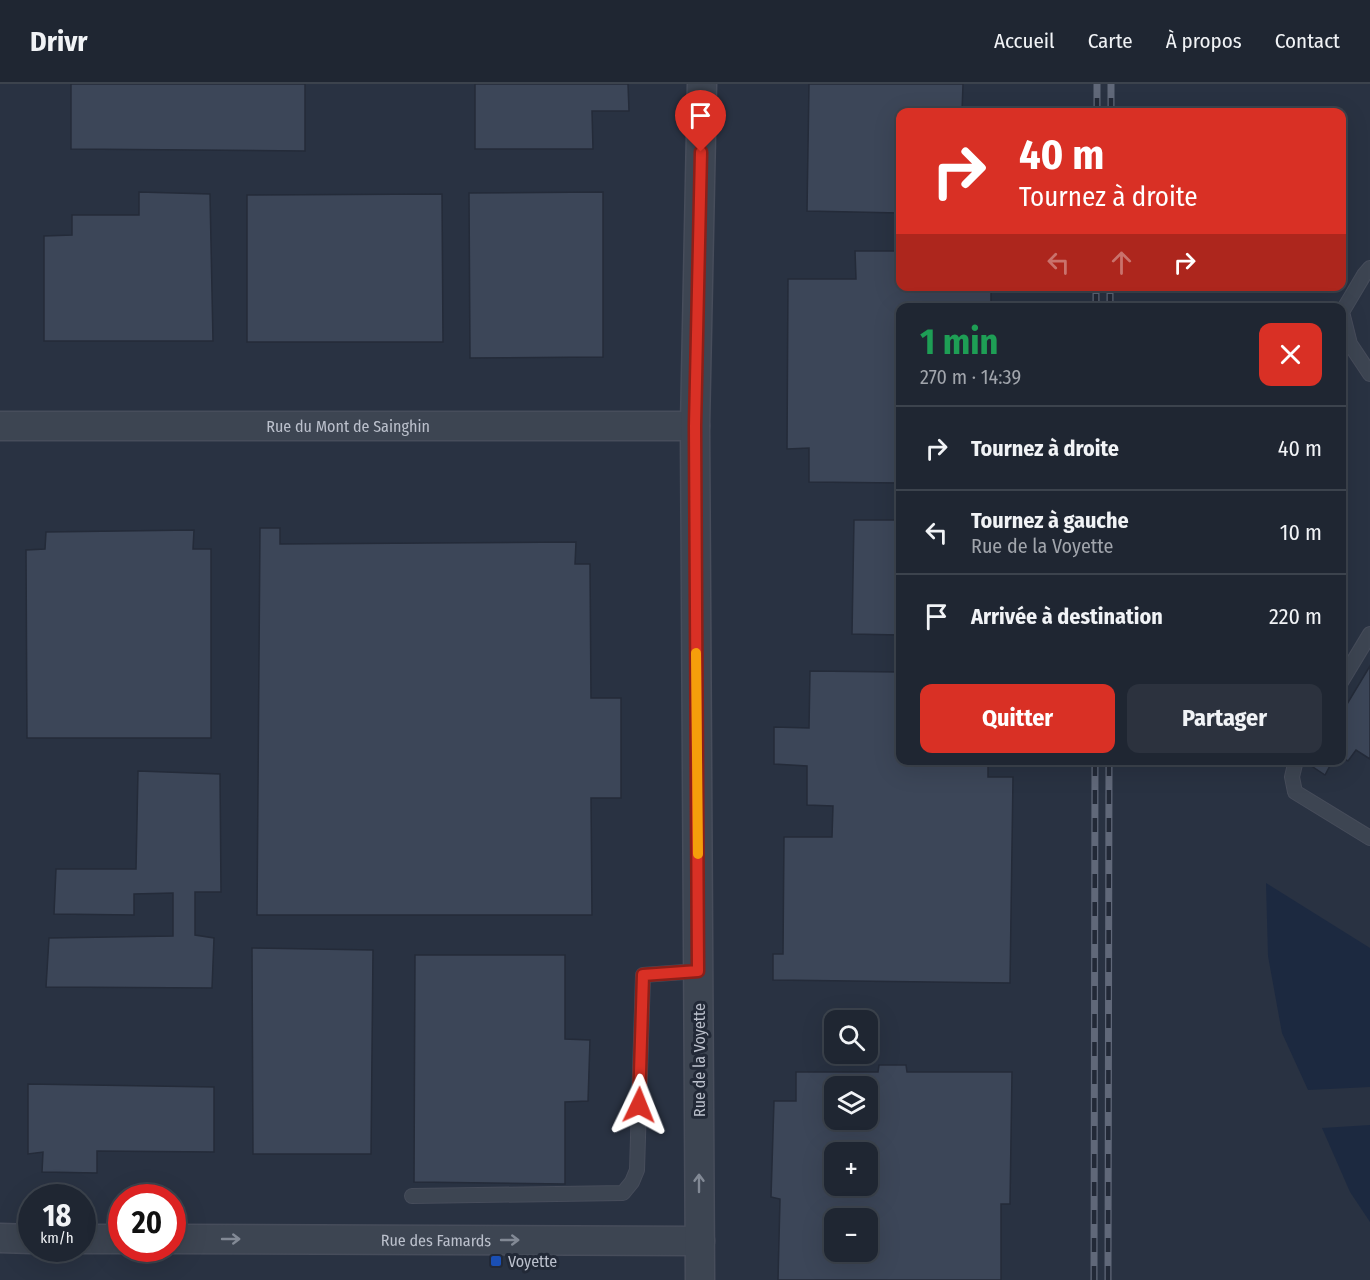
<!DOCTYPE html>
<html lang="fr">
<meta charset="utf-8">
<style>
:root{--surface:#1f2632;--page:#2c323e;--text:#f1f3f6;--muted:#a1a5ac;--line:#3c434d;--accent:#d93025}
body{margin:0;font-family:"Fira Sans Condensed",sans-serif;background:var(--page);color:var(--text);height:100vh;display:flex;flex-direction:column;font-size:22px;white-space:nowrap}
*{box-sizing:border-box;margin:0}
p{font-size:20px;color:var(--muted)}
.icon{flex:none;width:33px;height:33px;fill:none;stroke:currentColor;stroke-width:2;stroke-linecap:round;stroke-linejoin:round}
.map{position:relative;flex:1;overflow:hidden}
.details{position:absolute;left:896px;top:219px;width:450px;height:462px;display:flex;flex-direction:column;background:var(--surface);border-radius:12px;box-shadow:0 6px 24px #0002,0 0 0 2px var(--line)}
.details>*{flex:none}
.guide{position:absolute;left:896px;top:24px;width:450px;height:183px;border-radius:12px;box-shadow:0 6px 24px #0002,0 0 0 2px var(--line);background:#d93025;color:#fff;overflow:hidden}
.tools{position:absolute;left:824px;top:926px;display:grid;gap:12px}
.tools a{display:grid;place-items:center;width:54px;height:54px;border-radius:12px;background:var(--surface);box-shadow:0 6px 24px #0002,0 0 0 2px var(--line);font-size:30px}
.speed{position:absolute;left:18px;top:1100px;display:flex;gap:12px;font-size:30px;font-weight:700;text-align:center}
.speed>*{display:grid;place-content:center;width:78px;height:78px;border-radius:50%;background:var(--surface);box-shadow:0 6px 24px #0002,0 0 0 2px var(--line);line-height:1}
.speed small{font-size:15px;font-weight:400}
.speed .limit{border:9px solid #d22;background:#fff;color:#111}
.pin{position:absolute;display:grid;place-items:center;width:51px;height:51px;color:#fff;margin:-62px -26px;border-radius:50% 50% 50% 0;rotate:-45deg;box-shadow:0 0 6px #0007}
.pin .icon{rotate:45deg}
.me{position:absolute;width:66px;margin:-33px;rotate:2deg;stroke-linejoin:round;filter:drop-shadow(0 0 4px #0008)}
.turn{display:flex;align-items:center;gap:21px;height:126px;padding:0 24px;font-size:27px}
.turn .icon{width:78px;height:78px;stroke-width:2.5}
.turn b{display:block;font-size:42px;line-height:51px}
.lanes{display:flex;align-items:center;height:57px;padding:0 24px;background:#0003;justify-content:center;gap:30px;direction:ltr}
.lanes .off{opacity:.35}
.round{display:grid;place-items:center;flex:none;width:63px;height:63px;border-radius:12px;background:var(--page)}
.head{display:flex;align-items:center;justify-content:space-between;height:102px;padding:0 24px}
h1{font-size:36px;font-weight:700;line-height:45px;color:#1e9e55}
.cta{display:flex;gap:12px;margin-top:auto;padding:12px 24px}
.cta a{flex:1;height:69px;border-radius:12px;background:var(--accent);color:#fff;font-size:24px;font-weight:700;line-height:69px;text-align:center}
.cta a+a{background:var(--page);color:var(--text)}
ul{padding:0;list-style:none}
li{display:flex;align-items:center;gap:18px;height:84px;padding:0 24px;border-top:2px solid var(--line)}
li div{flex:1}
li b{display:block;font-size:22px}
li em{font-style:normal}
header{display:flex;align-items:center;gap:36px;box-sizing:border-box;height:84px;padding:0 30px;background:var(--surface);border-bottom:2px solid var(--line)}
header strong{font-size:28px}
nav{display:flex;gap:33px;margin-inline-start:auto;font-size:21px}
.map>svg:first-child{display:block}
.water{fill:#1c2940}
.building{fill:#3c4658;stroke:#242b39;stroke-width:1.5;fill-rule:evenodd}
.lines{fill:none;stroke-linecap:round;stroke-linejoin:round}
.lane-casing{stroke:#474d5b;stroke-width:16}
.street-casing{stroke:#474d5b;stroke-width:31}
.lane{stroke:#3d4552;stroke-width:14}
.street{stroke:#3d4552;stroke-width:28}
.rail-casing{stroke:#606879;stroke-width:7}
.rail{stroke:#222937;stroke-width:4.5;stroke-dasharray:14;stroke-linecap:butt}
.oneway{stroke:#828995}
.route-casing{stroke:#8d1f18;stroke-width:15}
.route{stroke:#d93025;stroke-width:10}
.slow{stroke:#f59e0b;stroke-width:10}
.transit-dot{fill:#1a4fb4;stroke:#222937;stroke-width:2}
.labels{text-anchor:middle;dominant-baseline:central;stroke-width:6;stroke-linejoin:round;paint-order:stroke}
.street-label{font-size:16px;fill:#bbc0cc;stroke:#222937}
.poi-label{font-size:16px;fill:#bbc0cc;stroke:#222937;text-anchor:start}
</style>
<header>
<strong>Drivr</strong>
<nav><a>Accueil</a><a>Carte</a><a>À propos</a><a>Contact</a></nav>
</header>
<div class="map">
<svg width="1370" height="1196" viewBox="0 0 1370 1196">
<rect width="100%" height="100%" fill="#293242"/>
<!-- water -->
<g class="water">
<path d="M1266 799 1370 864V1003L1308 1006 1282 949 1268 872Z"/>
<path d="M1370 1041V1138L1350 1108 1322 1044Z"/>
</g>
<!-- building -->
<g class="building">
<path d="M71 0H305V67L71 65Z"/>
<path d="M475 0H628L629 27H592L593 65H475Z"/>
<path d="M809 0H963L962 28H900V129L807 127Z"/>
<path d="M139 108 210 110 213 257H44V152L72 151V131H139Z"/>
<path d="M603 108V273L470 274 469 109Z"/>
<path d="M442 110 443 258H247V111Z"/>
<path d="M855 167H900V202H991V224H900V399L809 398V364L787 365 788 195H856Z"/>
<path d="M854 436H900V551L852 550Z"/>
<path d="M260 444H280V460L576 458 575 480H590L591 614H621V714H591L592 831H257Z"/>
<path d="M194 446 193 465H211V654H27L26 466 45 465 46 448Z"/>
<path d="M1370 582V675L1356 666 1348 677 1341 673V630Z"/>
<path d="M810 587 900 588V676H988V693H1013L1010 899 773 896V870H783L784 753H832L833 722 807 721V682L774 680V643L809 644Z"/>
<path d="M1313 676H1333L1325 691 1310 681Z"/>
<path d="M138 687 220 690 221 808H195V851L214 854 212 904 46 903 49 854 173 852V809L134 810V831L54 830 56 785H136Z"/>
<path d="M252 864 373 866 371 1070H253Z"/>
<path d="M415 871H565V955L590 956 588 1017 565 1018V1100L414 1098Z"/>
<path d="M879 981H906L907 988H1012L1010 1120H1001V1196H778L780 1115 771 1113 774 1017H796V988H878ZM834 1002H867V1035H834ZM834 1068H867V1101H834ZM834 1134H867V1167H834Z"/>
<path d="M28 1000 214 1003V1068L97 1067V1089L42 1088 43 1068 28 1070Z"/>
</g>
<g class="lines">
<defs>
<g id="lane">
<path d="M1370 184 1364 191 1342 228 1350 260 1370 290"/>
<path d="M1341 598 1370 550"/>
<path d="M1296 676 1292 693 1295 708 1370 754"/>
<path d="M412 1112 623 1109 632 1098 637 1086 643 891 698 887"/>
</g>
<g id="street">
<path id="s1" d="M0 342H695"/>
<path d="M0 1154 32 1155"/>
<path d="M82 1155H122"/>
<path id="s2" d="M172 1155 700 1157"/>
<path d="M700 1196 695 342 702 0"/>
</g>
</defs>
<!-- lane casing -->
<use href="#lane" class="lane-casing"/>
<!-- street casing -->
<use href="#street" class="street-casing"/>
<!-- lane -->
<use href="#lane" class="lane"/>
<!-- street -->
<use href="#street" class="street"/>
<defs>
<g id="rail">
<path d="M1097 28V0"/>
<path d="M1111 28V0"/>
<path d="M1096 224V202"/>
<path d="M1110 224V202"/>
<path d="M1094 1196 1095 676"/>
<path d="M1108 1196 1109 676"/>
</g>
</defs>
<!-- rail casing -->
<use href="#rail" class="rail-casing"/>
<!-- rail -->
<use href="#rail" class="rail"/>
</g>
<!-- one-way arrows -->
<defs><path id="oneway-shaft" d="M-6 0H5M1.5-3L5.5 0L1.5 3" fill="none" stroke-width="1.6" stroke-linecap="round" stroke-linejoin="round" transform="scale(1.5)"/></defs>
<g class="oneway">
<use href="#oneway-shaft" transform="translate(699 1099) rotate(-90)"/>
<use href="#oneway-shaft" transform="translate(231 1155)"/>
<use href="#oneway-shaft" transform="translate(510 1156)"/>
</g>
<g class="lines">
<defs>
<path id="route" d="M639 1021 643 891 698 887 695 342 701 68"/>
</defs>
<!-- route casing -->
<use href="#route" class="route-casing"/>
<!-- route -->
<use href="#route" class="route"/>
<!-- slow -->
<path class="slow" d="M696 569 698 770"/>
</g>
<!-- markers -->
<rect class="transit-dot" x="490" y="1171" width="12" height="12" rx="3"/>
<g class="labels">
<!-- street labels -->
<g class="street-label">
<text stroke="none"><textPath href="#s1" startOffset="348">Rue du Mont de Sainghin</textPath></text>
<text transform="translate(699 976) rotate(-90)">Rue de la Voyette</text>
<text stroke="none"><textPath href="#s2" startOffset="264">Rue des Famards</textPath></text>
</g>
<!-- poi labels -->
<g class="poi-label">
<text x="508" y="1177">Voyette</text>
</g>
</g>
</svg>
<div class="tools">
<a><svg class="icon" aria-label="search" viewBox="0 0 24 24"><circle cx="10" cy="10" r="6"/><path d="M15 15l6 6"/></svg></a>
<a><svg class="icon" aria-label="layers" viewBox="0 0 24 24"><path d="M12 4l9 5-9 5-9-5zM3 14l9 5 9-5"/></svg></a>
<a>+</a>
<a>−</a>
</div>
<div class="speed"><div>18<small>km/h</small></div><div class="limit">20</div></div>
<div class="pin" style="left:701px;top:68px;background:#d93025"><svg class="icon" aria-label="arrive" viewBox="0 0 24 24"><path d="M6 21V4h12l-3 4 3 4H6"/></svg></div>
<svg class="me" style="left:639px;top:1021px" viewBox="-20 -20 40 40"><path d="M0-17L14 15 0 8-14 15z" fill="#d93025" stroke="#fff" stroke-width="4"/></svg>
<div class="guide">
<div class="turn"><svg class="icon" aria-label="right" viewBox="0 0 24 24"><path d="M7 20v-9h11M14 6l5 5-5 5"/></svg><div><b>40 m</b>Tournez à droite</div></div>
<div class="lanes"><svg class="icon off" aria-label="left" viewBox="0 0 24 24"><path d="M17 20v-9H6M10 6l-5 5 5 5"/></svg><svg class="icon off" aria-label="ahead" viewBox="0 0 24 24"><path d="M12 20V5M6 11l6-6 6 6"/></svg><svg class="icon" aria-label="right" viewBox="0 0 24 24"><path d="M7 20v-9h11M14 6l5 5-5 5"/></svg></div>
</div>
<section class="details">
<div class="head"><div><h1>1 min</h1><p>270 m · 14:39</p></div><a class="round" style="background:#d93025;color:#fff"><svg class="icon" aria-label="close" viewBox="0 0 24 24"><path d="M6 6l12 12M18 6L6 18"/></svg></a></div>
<ul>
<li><svg class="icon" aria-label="right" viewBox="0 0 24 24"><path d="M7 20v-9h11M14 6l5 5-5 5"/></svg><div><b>Tournez à droite</b></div><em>40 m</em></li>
<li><svg class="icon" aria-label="left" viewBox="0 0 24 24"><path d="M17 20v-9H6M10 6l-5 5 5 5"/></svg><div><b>Tournez à gauche</b><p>Rue de la Voyette</p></div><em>10 m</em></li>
<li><svg class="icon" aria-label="arrive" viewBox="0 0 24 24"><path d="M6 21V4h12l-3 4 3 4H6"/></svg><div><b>Arrivée à destination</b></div><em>220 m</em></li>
</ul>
<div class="cta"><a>Quitter</a><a>Partager</a></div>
</section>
</div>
